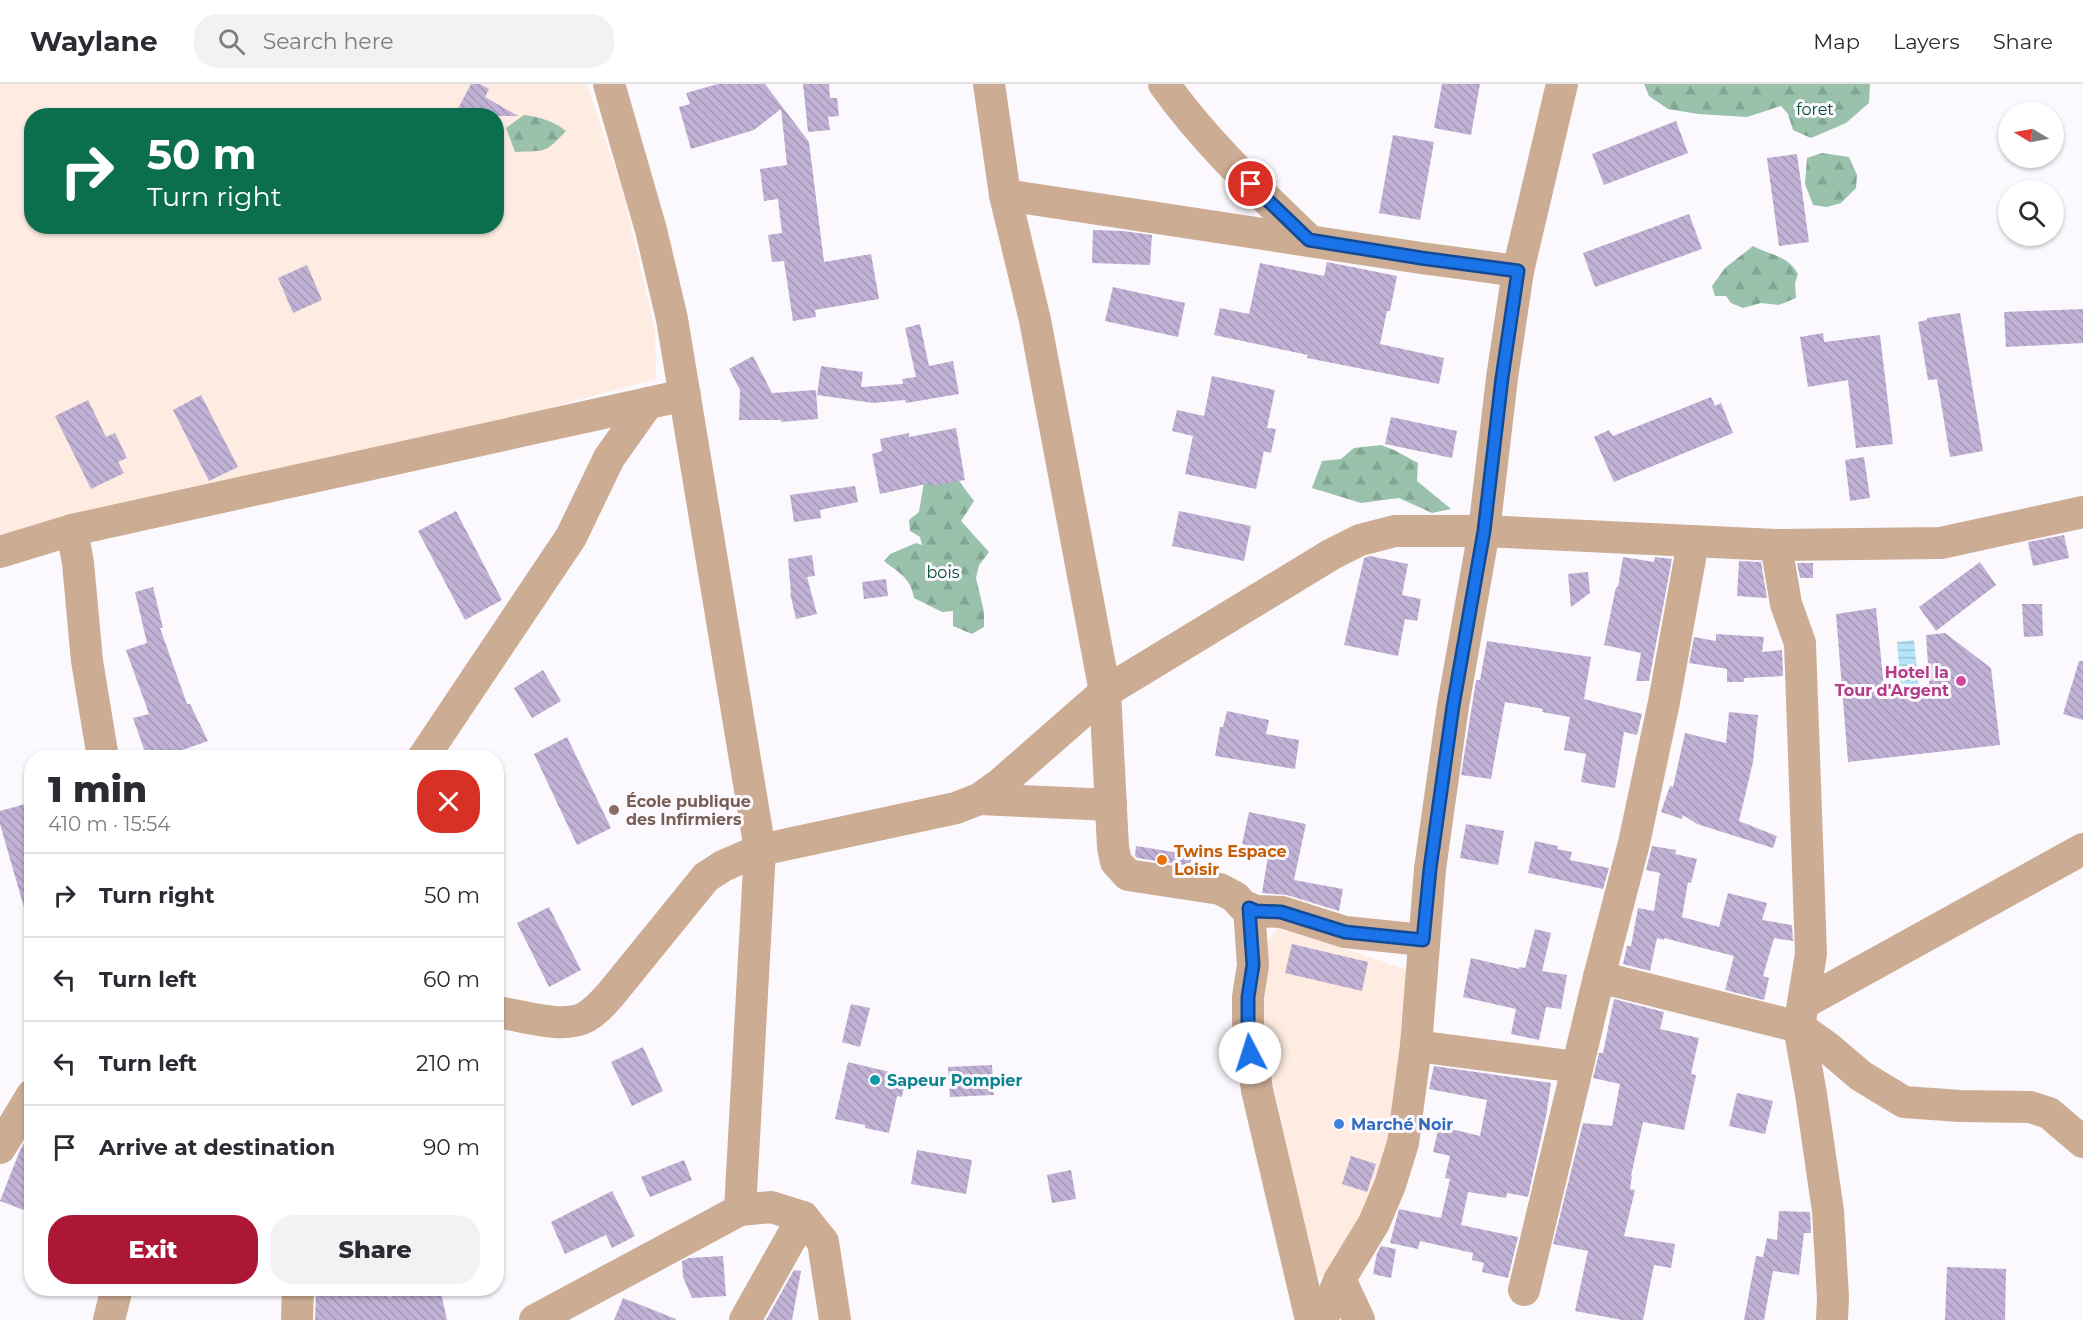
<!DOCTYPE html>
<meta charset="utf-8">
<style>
:root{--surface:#fff;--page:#f2f2f3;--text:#2b2b33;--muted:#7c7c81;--line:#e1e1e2;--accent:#ac1736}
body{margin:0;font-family:Montserrat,sans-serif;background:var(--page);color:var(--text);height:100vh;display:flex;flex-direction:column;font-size:22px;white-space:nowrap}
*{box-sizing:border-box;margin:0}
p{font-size:20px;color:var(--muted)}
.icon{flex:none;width:33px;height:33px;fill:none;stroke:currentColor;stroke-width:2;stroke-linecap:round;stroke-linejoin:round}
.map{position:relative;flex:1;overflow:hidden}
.side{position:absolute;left:24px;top:666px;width:480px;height:546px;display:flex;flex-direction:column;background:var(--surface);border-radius:24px;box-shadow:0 2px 4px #0004}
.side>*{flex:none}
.guide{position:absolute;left:24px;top:24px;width:480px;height:126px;border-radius:24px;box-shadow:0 2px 4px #0004;background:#0b6e4f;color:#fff;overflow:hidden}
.needle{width:39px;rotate:280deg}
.controls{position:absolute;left:1998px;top:18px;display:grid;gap:12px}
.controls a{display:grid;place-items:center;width:66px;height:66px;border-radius:50%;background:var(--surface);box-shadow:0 2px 4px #0004;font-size:30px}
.pin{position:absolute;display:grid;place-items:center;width:51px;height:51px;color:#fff;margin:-26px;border:3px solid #fff;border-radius:50%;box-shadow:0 2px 6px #0007}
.me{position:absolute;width:66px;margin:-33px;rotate:355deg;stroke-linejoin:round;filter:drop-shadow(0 0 4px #0008)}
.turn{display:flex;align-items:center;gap:21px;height:126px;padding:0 24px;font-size:27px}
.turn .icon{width:78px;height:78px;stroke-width:2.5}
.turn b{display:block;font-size:42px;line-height:51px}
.round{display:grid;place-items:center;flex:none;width:63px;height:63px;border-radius:24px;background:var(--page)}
.headline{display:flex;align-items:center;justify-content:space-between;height:102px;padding:0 24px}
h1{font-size:36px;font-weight:800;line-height:45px}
.action{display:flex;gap:12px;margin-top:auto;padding:12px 24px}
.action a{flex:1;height:69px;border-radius:24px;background:var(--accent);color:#fff;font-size:24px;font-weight:800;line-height:69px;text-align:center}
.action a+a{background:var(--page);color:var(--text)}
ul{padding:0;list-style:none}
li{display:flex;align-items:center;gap:18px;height:84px;padding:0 24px;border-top:2px solid var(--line)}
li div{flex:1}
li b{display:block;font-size:22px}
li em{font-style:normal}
header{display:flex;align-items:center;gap:36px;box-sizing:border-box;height:84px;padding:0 30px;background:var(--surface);border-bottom:2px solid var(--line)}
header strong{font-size:28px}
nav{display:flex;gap:33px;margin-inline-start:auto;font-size:21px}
.search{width:420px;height:54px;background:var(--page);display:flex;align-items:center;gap:15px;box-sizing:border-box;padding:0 21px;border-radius:24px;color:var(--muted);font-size:22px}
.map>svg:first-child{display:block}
.commercial{fill:#feece2;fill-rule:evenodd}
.forest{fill:url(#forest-firs)}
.water{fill:url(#water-rules)}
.building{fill:url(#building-back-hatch)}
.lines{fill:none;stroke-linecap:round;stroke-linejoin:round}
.minor{stroke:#ccac93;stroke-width:32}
.route-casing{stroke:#114b97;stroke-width:15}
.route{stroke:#1a73e8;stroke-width:10}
.hotel-dot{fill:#d1479c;stroke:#fbf9fe;stroke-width:2}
.education-dot{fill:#8d6e63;stroke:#fbf9fe;stroke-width:2}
.food-dot{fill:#e8710a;stroke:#fbf9fe;stroke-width:2}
.culture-dot{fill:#0f9aa8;stroke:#fbf9fe;stroke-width:2}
.shop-dot{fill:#3f7fe0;stroke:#fbf9fe;stroke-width:2}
.labels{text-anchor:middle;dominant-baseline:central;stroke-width:6;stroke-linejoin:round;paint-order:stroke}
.park-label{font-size:16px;fill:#024e32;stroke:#fbf9fe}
.hotel-label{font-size:16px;font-weight:bold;fill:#b23c85;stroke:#fbf9fe;text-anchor:end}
.education-label{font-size:16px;font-weight:bold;fill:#785e54;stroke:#fbf9fe;text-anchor:start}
.food-label{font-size:16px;font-weight:bold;fill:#c56008;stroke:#fbf9fe;text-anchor:start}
.culture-label{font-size:16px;font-weight:bold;fill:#0d838f;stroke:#fbf9fe;text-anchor:start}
.shop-label{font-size:16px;font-weight:bold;fill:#366cbe;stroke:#fbf9fe;text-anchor:start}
</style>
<header>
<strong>Waylane</strong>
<div class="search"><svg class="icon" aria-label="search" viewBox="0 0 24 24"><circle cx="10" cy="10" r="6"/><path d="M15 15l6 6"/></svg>Search here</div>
<nav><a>Map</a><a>Layers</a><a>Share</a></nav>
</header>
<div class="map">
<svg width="2083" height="1236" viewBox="0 0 2083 1236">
<defs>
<pattern id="forest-firs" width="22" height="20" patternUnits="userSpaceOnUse" patternTransform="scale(1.5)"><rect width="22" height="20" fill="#99c1ab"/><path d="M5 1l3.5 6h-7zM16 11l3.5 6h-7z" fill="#83a593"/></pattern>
<pattern id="water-rules" width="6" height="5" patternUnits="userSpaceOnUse" patternTransform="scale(1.5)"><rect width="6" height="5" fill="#b8e4f8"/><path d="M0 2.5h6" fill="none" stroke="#9dc3d4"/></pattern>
<pattern id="building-back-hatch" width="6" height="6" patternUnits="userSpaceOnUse" patternTransform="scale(1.5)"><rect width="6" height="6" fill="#c0b1d5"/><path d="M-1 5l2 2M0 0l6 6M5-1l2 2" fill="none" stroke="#a497b6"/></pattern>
</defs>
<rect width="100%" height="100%" fill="#fbf9fe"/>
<!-- commercial -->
<g class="commercial">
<path d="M0 0H587L623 108 655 245 656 295 0 472ZM32 32H496V142H32Z"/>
<path d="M1279 843 1411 887 1386 1091 1334 1195 1315 1192 1266 966 1260 885 1264 861Z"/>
</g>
<!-- forest -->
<g class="forest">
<path d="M1644 0H1870L1869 19 1846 39 1811 54 1793 46 1788 30 1781 22 1747 33 1698 30 1668 25 1649 12Z"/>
<path d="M524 31C540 33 553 37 566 47 543 71 547 66 515 68L506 44Z"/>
<path d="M1822 69 1849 73 1857 91 1856 104 1841 119 1827 123 1813 121 1805 100 1807 74Z"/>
<path d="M1753 162C1771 172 1788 171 1798 190L1795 199 1796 214 1779 221 1761 219 1743 224 1731 219 1726 212H1715L1712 202 1725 184Z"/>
<path d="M1381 361 1394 366 1418 379 1417 397 1451 425 1432 429 1399 414 1361 419 1312 404 1322 377 1341 375 1354 364Z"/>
<path d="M953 389 974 417 961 437 989 468 979 481 976 494 984 528V543L972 550 953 542V527L942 528 914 514C911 494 899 489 884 477L890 470 916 459 922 461 920 453 910 447 909 436 919 428 925 392Z"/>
</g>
<!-- water -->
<path class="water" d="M1914 556 1919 604 1901 606 1897 558Z"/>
<!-- building -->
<g class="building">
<path d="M471 0H480L489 5 485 13 518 32H454Z"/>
<path d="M718 0H765L809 58 824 178 871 170 879 215 815 226 816 233 793 237 784 177 772 178 768 151 782 149 778 115 764 117 760 85 787 81 781 25 754 46 691 65 679 23 690 20 686 9Z"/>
<path d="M803 0H829L830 14H837L839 32 828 33 830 46 808 48Z"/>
<path d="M1442 0H1480L1471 51 1434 44Z"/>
<path d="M1676 37 1688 69 1604 101 1592 70Z"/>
<path d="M1393 51 1434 58 1420 136 1379 129Z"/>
<path d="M1797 70 1809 158 1779 162 1767 74Z"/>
<path d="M1689 130 1702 165 1595 203 1583 169Z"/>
<path d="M1093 146 1123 147 1152 151 1150 181 1092 179Z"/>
<path d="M1327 178 1397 192 1390 227H1387L1380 260 1444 274 1439 300 1307 274 1308 271 1214 251 1220 224 1249 230 1260 179 1324 192Z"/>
<path d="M307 181 322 216 293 229 278 194Z"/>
<path d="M1113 203 1185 219 1178 253 1105 237Z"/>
<path d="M2083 225V259L2006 263 2004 228Z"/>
<path d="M1960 229 1983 367 1950 373 1937 295 1928 296 1918 238 1927 236V234Z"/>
<path d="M920 240 929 282 953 277 959 310 906 319 905 316 873 319 817 311 821 282 863 288 861 303 903 300 902 295 916 293 905 244Z"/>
<path d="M1823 249 1824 258 1880 251 1893 360 1856 364 1848 296 1808 303 1800 253Z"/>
<path d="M753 272 772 309 816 306 818 335 781 338V336H739L740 306 729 285Z"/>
<path d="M1212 292 1275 306 1267 344 1276 345 1271 369 1264 367 1256 405 1185 390 1193 352 1172 347 1177 326 1204 332Z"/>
<path d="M201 311 238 383 209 397 173 326Z"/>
<path d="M1711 313 1715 322 1721 319 1733 349 1614 398 1594 353 1609 346 1613 352Z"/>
<path d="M88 316 106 353 115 349 127 374 118 378 124 389 91 405 55 332Z"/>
<path d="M1391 333 1457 347 1452 374 1385 360Z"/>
<path d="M956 344 965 396 932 402 931 399 880 410 872 370 882 367 880 355 909 349V353Z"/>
<path d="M1864 373 1870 414 1850 417 1845 376Z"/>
<path d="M855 402 858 418 820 426 821 434 794 438 790 411Z"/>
<path d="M456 427 502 516 465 536 418 447Z"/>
<path d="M1179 427 1251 442 1244 477 1172 462Z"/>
<path d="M2064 451 2069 474 2033 482 2028 458Z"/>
<path d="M812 471 815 492 807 493 817 530 796 535 790 509H791L788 475Z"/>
<path d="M1370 472 1408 480 1402 511 1421 515 1417 537 1405 535 1398 572 1344 561 1364 474Z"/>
<path d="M1623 473 1654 478 1655 473 1672 475 1649 597H1636L1641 569 1604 561 1616 503H1618Z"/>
<path d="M1739 477 1761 478 1767 514 1737 512Z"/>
<path d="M1980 478 1996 501 1936 547 1919 523Z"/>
<path d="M1797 479H1813V494H1800Z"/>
<path d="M1588 488 1590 509 1571 523 1568 490Z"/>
<path d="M886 495 888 512 864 515 862 498Z"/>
<path d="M153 503 163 544H160L187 620H190L208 657 160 674H147L133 634 149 630 126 566 147 559 135 508Z"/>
<path d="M2022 520H2042L2043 552 2024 553Z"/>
<path d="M1876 524 1885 614 1930 610 1926 551 1945 549 1991 584 2000 661 1848 678 1836 530Z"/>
<path d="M1716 550 1764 553 1762 568 1782 566 1783 592 1744 594V598H1727V585L1689 579 1694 553 1716 557Z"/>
<path d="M1487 557 1591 573 1584 615 1642 630 1637 651 1624 648 1615 704 1581 698 1586 670 1564 666 1570 633 1542 628 1543 625 1505 618 1491 695 1461 691 1476 596H1480Z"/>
<path d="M2079 577H2083V636L2063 630Z"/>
<path d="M543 586 561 617 532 634 514 604Z"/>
<path d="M1227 627 1269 636 1266 650 1299 656 1295 685 1215 672 1220 643H1223Z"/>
<path d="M1729 628 1758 631 1753 678 1739 737 1777 752 1773 764 1697 740 1683 731 1682 735 1661 728 1670 702 1673 703 1685 649 1726 659Z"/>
<path d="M567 653 611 744 577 761 534 670Z"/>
<path d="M32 718V833L27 834 0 740V727Z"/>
<path d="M1249 728 1306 740 1294 796 1343 805 1339 827 1287 811 1262 809 1269 766 1242 760Z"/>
<path d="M1466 740 1504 747 1498 781 1460 774Z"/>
<path d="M1535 757 1558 762 1557 765 1572 768 1570 776 1609 784 1603 805 1528 789Z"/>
<path d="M1136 762 1192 771 1190 782 1137 774 1135 772Z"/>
<path d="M1652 762 1676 766 1675 770 1697 775 1691 799 1688 798 1682 833 1719 843 1728 809 1767 819 1762 836 1792 841 1793 857 1774 854 1763 892 1769 894 1764 916 1725 906 1734 872 1664 854V856L1657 854 1650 887 1623 880 1627 862H1631L1638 824 1654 827 1660 789 1646 786Z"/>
<path d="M549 823 581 886 549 903 517 839Z"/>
<path d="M1535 845 1551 849 1542 887 1567 891 1561 925 1546 923 1539 956 1511 950 1516 925 1463 913 1471 874 1519 885V883L1525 884Z"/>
<path d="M1292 860 1368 878 1362 907 1285 889Z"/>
<path d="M1614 915 1664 928 1660 945 1699 954 1691 990 1696 991 1684 1046 1643 1038 1631 1092H1632L1630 1105 1635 1106 1624 1152 1675 1160 1671 1184 1654 1181 1643 1236H1622L1575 1227 1588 1167 1553 1160 1583 1039 1612 1042 1620 1000 1593 994 1599 969H1603Z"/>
<path d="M851 920 870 924 860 963 842 958Z"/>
<path d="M643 963 663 1007 632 1022 611 978Z"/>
<path d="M848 978 906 992 902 1013 897 1012 889 1049 865 1044V1041L835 1035Z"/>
<path d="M992 981 994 1011 950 1013 948 983Z"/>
<path d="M1434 982 1551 999 1546 1032 1528 1113 1507 1109 1506 1114 1468 1108 1461 1141 1518 1153 1508 1194 1482 1188 1484 1179 1472 1176 1473 1169 1420 1157 1418 1165 1390 1159 1399 1125 1441 1134 1450 1095 1445 1094 1450 1072 1433 1068 1439 1042 1480 1052 1487 1016 1429 1005Z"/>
<path d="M1737 1009 1773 1017 1765 1050 1729 1042Z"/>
<path d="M32 1047V1129L0 1117 20 1066Z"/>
<path d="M917 1066 972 1076 966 1110 911 1100Z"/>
<path d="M1351 1072 1376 1080 1367 1108 1342 1100Z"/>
<path d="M684 1076 692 1096 650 1113 641 1093Z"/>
<path d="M1071 1086 1076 1115 1052 1119 1047 1091Z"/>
<path d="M612 1107 635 1152 612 1164 606 1151 565 1170 551 1138Z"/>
<path d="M1779 1127 1810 1128 1811 1149H1804L1799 1191 1773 1187 1764 1236H1744L1756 1172 1763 1173 1767 1154 1777 1156Z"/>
<path d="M1381 1162 1396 1165 1391 1194 1373 1190 1377 1169Z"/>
<path d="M723 1172 726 1212 692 1214 683 1193 682 1177 689 1174Z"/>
<path d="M1947 1183 2006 1185 2005 1236H1945Z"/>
<path d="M794 1186 801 1187 792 1236H766Z"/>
<path d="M348 1204H388L389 1213 423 1204H440L447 1236H315L316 1207H348Z"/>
<path d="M623 1214 676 1235V1236H614Z"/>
</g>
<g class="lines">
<!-- minor -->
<g class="minor">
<path d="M609 0 651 146 672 235 760 766 740 1126"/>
<path d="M989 0 1005 111 1035 236 1105 608 1113 763 1116 778 1128 791 1220 805 1235 813 1244 823 1256 827 1282 828 1345 848 1423 856"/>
<path d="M1164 0C1206 59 1257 106 1309 156"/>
<path d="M1005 111 1421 174 1518 187"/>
<path d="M72 446 78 479 87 577 103 674"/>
<path d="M1776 461 1786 520 1800 559 1811 870 1799 943 1811 1010 1828 1127 1833 1214 1832 1236"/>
<path d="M0 468 72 446 685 311"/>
<path d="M423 674 571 453 609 374 648 319"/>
<path d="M979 715 1111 721"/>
<path d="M1249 824 1253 881 1248 913V940L1257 1006 1311 1236"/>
<path d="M1599 893 1799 943 1827 963 1861 992 1904 1018 1960 1022 2030 1023 2049 1029 2083 1058"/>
<path d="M1804 919 2083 765"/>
<path d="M496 928C522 931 562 946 586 933 596 927 603 919 611 910L706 793 723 782 760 766 956 724 979 715 1000 700 1105 608 1332 470 1360 456 1395 447H1484L1776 461 1941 459 2083 428"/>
<path d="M1416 962 1577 983"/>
<path d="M0 1064 32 1011"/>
<path d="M1340 1195 1359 1236"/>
<path d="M1524 1206 1599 893 1634 759 1664 618 1693 458"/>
<path d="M109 1236 117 1204"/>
<path d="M297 1236 298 1204"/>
<path d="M535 1236 740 1126 771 1123 803 1133 823 1158 835 1236"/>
<path d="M745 1236 803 1133"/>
<path d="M1322 1236 1340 1195 1374 1139 1390 1101 1403 1059 1416 962 1430 785 1453 622 1484 447 1502 294 1518 187 1562 0"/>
</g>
</g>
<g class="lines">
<defs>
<path id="route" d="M1250 969 1248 940V913L1253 881 1249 824 1256 827 1281 828 1345 848 1423 856 1430 785 1453 622 1484 447 1502 294 1518 187 1421 174 1309 156 1251 100"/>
</defs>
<!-- route casing -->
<use href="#route" class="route-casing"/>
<!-- route -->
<use href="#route" class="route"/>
</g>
<!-- markers -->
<circle class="hotel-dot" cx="1961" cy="597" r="6"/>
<circle class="education-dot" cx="614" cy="726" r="6"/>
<circle class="food-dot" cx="1162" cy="776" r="6"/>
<circle class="culture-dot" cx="875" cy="996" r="6"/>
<circle class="shop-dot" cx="1339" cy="1040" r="6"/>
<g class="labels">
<!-- park labels -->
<g class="park-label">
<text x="1815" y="25">foret</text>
<text x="943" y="488">bois</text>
</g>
<!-- hotel labels -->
<g class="hotel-label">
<text x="1949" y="588">Hotel la<tspan x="1949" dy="18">Tour d'Argent</tspan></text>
</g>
<!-- education labels -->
<g class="education-label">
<text x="626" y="717">École publique<tspan x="626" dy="18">des Infirmiers</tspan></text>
</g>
<!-- food labels -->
<g class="food-label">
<text x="1174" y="767">Twins Espace<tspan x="1174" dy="18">Loisir</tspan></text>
</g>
<!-- culture labels -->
<g class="culture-label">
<text x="887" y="996">Sapeur Pompier</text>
</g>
<!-- shop labels -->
<g class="shop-label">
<text x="1351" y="1040">Marché Noir</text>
</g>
</g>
</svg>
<div class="controls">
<a><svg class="needle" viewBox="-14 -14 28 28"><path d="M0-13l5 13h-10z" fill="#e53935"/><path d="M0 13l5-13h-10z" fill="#7c7c81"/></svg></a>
<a><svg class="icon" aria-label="search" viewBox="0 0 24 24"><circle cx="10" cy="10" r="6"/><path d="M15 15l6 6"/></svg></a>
</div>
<div class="pin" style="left:1251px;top:100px;background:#d93025"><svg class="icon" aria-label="arrive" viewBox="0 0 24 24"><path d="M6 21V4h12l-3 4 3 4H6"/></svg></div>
<svg class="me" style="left:1250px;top:969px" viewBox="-20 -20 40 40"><circle r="19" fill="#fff"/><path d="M0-13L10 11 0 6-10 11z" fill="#1a73e8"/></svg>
<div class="guide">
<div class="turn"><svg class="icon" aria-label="right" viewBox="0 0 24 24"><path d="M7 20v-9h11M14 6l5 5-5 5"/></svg><div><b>50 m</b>Turn right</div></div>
</div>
<section class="side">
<div class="headline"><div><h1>1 min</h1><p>410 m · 15:54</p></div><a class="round" style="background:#d93025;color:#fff"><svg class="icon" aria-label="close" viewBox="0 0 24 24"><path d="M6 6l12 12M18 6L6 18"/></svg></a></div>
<ul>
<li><svg class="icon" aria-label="right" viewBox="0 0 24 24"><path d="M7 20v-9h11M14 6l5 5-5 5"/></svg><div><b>Turn right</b></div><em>50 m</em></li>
<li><svg class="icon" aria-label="left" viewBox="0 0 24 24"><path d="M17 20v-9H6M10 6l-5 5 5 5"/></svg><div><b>Turn left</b></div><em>60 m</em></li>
<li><svg class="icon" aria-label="left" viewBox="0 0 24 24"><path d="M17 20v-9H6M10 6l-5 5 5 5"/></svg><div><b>Turn left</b></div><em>210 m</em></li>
<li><svg class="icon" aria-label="arrive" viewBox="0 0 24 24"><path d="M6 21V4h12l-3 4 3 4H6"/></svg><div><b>Arrive at destination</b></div><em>90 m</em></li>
</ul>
<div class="action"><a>Exit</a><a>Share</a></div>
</section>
</div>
